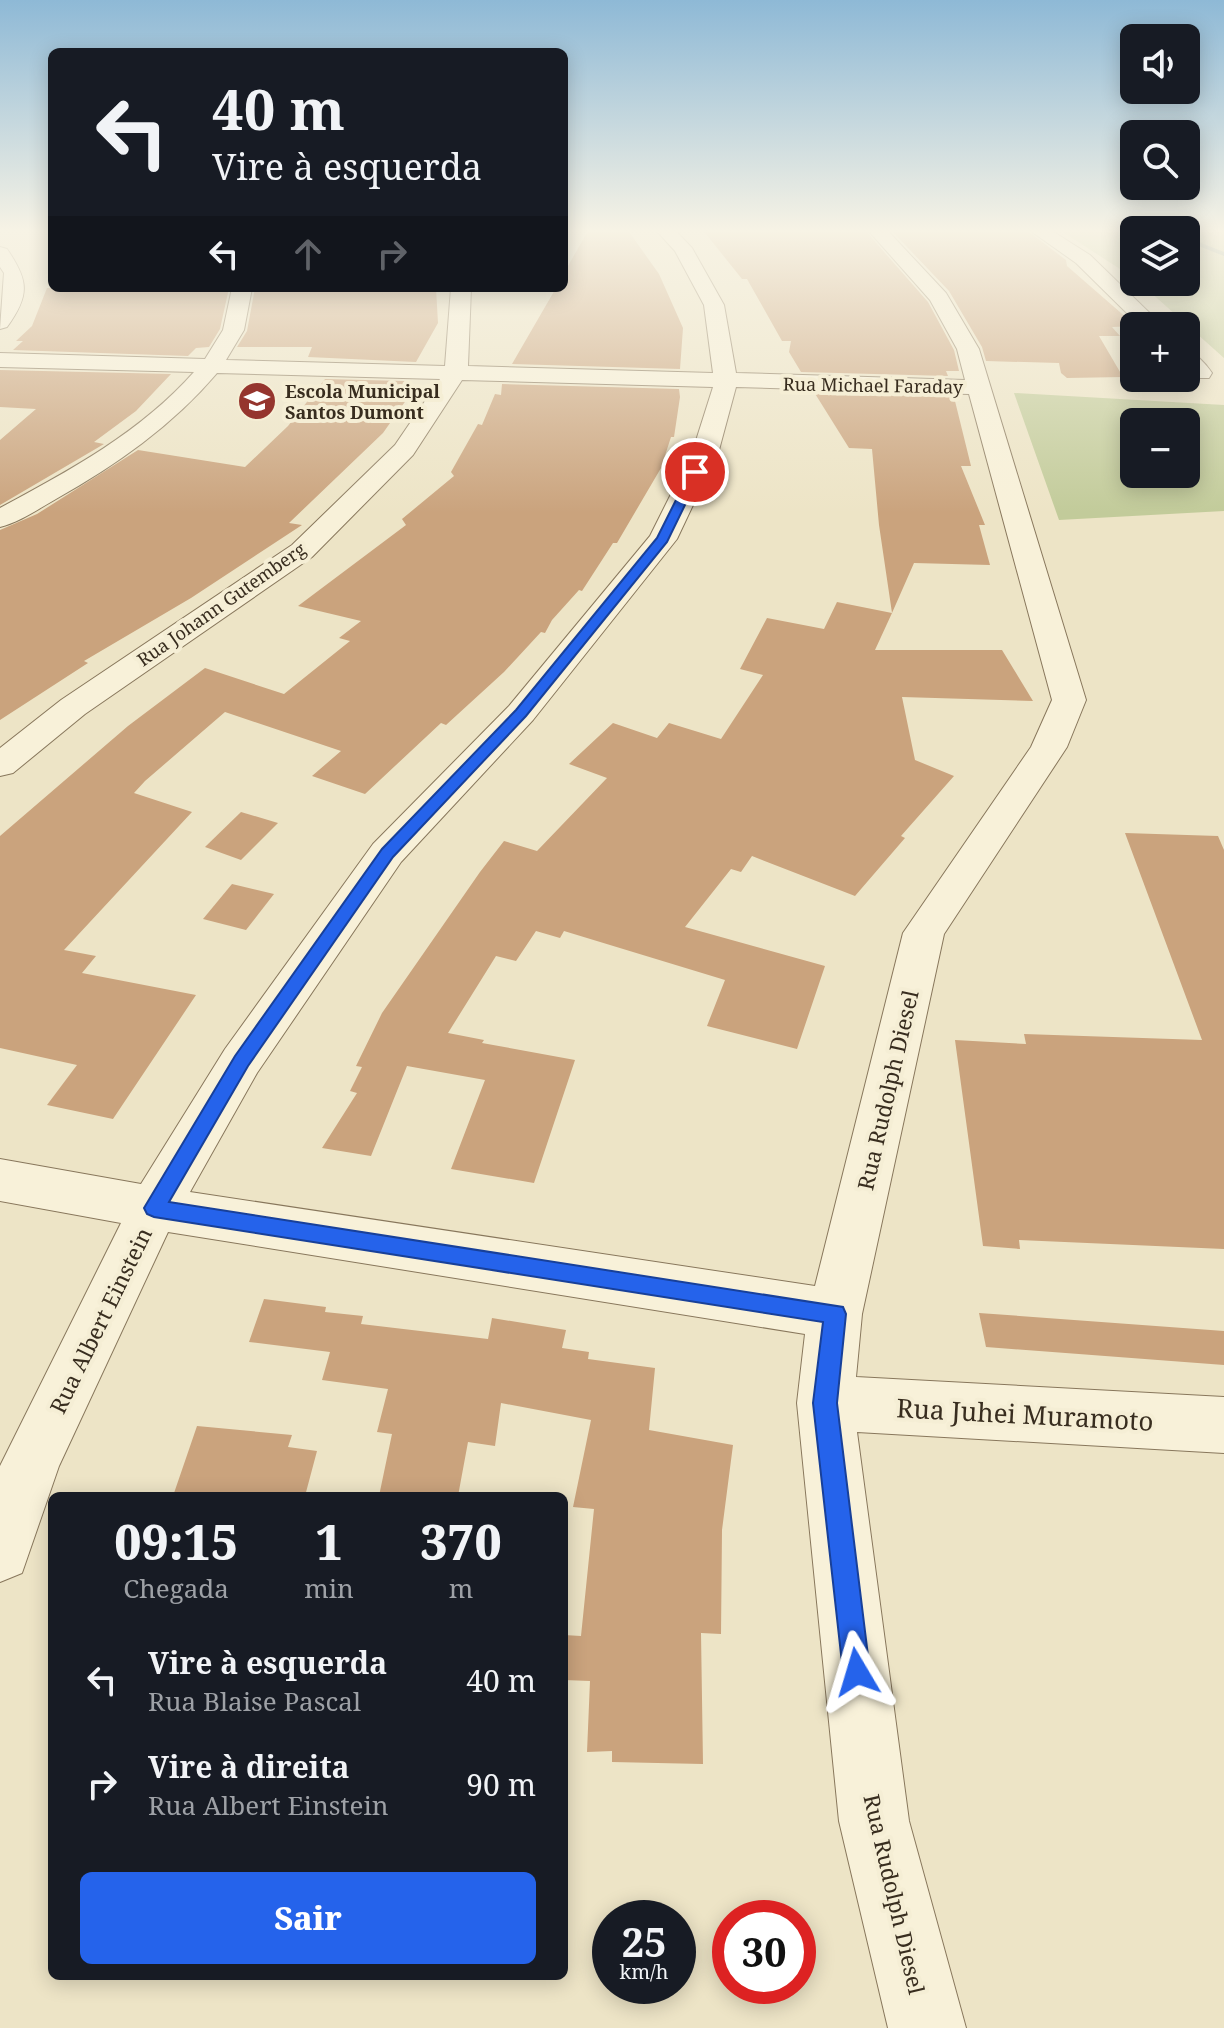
<!DOCTYPE html>
<html lang="pt">
<meta charset="utf-8">
<style>
:root{--surface:#171b24;--page:#20242c;--text:#f1f3f6;--muted:#9ea1a6;--accent:#2563eb}
body{margin:0;font-family:"Noto Serif",serif;background:var(--page);color:var(--text);height:100vh;display:flex;flex-direction:column;font-size:30px;white-space:nowrap}
*{box-sizing:border-box;margin:0}
p{font-size:26px;color:var(--muted)}
.icon{flex:none;width:44px;height:44px;fill:none;stroke:currentColor;stroke-width:2;stroke-linecap:round;stroke-linejoin:round}
.map{position:relative;flex:1;overflow:hidden}
.drawer{position:absolute;left:48px;top:1492px;width:520px;height:488px;display:flex;flex-direction:column;background:var(--surface);border-radius:12px;box-shadow:0 4px 20px #0003}
.drawer>*{flex:none}
.top-card{position:absolute;left:48px;top:48px;width:520px;height:244px;border-radius:12px;box-shadow:0 4px 20px #0003;background:#171b24;color:var(--text);overflow:hidden}
.controls{position:absolute;left:1120px;top:24px;display:grid;gap:16px}
.controls a{display:grid;place-items:center;width:80px;height:80px;border-radius:12px;background:var(--surface);box-shadow:0 4px 20px #0003;font-size:40px}
.speed{position:absolute;left:592px;top:1900px;display:flex;gap:16px;font-size:40px;font-weight:700;text-align:center}
.speed>*{display:grid;place-content:center;width:104px;height:104px;border-radius:50%;background:var(--surface);box-shadow:0 4px 20px #0003;line-height:1}
.speed small{font-size:20px;font-weight:400}
.speed .limit{border:12px solid #d22;background:#fff;color:#111}
.pin{position:absolute;display:grid;place-items:center;width:68px;height:68px;color:#fff;margin:-34px;border:4px solid #fff;border-radius:50%;box-shadow:0 2px 8px #0007}
.me{position:absolute;width:88px;margin:-44px;rotate:353deg;stroke-linejoin:round;filter:drop-shadow(0 0 6px #0008)}
.turn{display:flex;align-items:center;gap:28px;height:168px;padding:0 32px;font-size:36px}
.turn .icon{width:104px;height:104px;stroke-width:2.5}
.turn b{display:block;font-size:56px;line-height:68px}
.lanes{display:flex;align-items:center;height:76px;padding:0 32px;background:#0003;justify-content:center;gap:40px;direction:ltr}
.lanes .off{opacity:.35}
.eta{display:flex;justify-content:space-evenly;align-items:center;height:136px;text-align:center}
.eta b{font-size:48px;font-weight:800;line-height:56px}
.primary-button{display:flex;gap:16px;margin-top:auto;padding:16px 32px}
.primary-button a{flex:1;height:92px;border-radius:12px;background:var(--accent);color:#fff;font-size:32px;font-weight:800;line-height:92px;text-align:center}
ul{padding:0;list-style:none}
li{display:flex;align-items:center;gap:24px;height:104px;padding:0 32px}
li div{flex:1}
li b{display:block;font-size:30px}
li em{font-style:normal}
.map>svg:first-child{display:block}
.green{fill:#c2cb9a;fill-rule:evenodd}
.lines{fill:none;stroke-linecap:round;stroke-linejoin:round}
.stream{fill:#6e8f89;fill-rule:evenodd}
.building{fill:#caa37d}
.minor-casing{stroke:#88775c;stroke-width:2}
.minor{fill:#f8f1d9;fill-rule:evenodd}
.route{fill:#2563eb;stroke:#184099;stroke-width:2}
.labels{text-anchor:middle;dominant-baseline:central;stroke-width:8;stroke-linejoin:round;paint-order:stroke}
.far-street-label{font-size:18px;fill:#382d1f;stroke:#f5eed5}
.far-poi-label{font-size:18px;font-weight:bold;fill:#382d1f;stroke:#f5eed5;text-anchor:start}
.street-label{font-size:22px;fill:#382d1f;stroke:#f5eed5}
.near-street-label{font-size:26px;fill:#382d1f;stroke:#f5eed5}
</style>
<div class="map">
<svg width="1224" height="2028" viewBox="0 0 1224 2028">
<rect width="100%" height="100%" fill="#ede4c6"/>
<!-- green -->
<g class="green">
<path d="M1058 229H1224V358L1139 282H1186V230H1134V278Z"/>
<path d="M1014 393 1224 405V511L1059 520ZM1134 422H1186V474H1134Z"/>
</g>
<g class="lines">
<!-- stream -->
<g class="stream">
<path d="M1158 229H1165L1166 230H1159Z"/>
<path d="M1186 237 1224 252V256L1186 241Z"/>
</g>
</g>
<!-- building -->
<g class="building">
<path d="M589 229H627L659 274 683 328 680 369 512 364 556 288H564V273Z"/>
<path d="M702 229H864L928 302 954 350 959 371H946L948 376 801 372 789 352 791 341H782L747 279H742Z"/>
<path d="M890 229H1025L1066 260 1067 266 1136 326 1112 327 1120 336H1099L1123 377 1067 378 1061 373 1059 363 986 361 982 347 949 291Z"/>
<path d="M47 288H229L220 329 209 347 196 348 188 356 13 350 23 341H16L32 326Z"/>
<path d="M255 288H436L438 323 416 362 308 357 312 347H237L247 331Z"/>
<path d="M0 370 171 374 136 411 94 442 104 444 0 505V440L36 409 0 407Z"/>
<path d="M325 379 405 381 401 388 414 389 383 433 289 523 302 525 191 598 84 661 88 663 0 720V530L37 514 138 450 245 467 288 426Z"/>
<path d="M502 384 679 389 680 397 674 437H671L661 468 617 543H613L582 591 579 590 552 620 545 633 541 632 504 672 446 725 441 723 365 794 312 776 341 751 225 712 145 781 134 793 192 812 64 950 96 956 82 973 196 995 113 1119 47 1105 77 1065 0 1048V836L128 726 205 668 284 694 350 641 339 638 361 621 298 606 406 525 402 519 454 476 451 472 478 424 482 425 495 394 501 395Z"/>
<path d="M814 392 954 397 971 466H961L985 525H979L990 565 914 563 892 613 879 525 872 449 849 448Z"/>
<path d="M837 602 892 613 875 650H1002L1033 701 902 697 915 760 954 776 901 836 905 838 855 896 752 856 741 872 731 869 685 927 825 966 797 1049 707 1026 725 980 564 931 560 938 536 931 516 961 496 956 448 1033 484 1040 482 1043 575 1060 534 1183 451 1169 485 1080 407 1066 371 1156 322 1148 357 1093 350 1091 362 1067 356 1066 382 1013 480 872 504 841 537 851 607 778 569 764 613 723 657 738 669 723 721 739 763 675 740 669 767 618 824 629Z"/>
<path d="M241 812 278 823 241 860 205 847Z"/>
<path d="M1125 833 1218 836 1224 850V1249L1019 1240 1020 1249 983 1246 955 1040 1026 1044 1024 1034 1202 1040Z"/>
<path d="M232 884 274 894 246 930 203 919Z"/>
<path d="M264 1299 326 1307 325 1312 363 1316 361 1324 488 1339 492 1318 566 1330 562 1348 589 1352 588 1359 655 1368 649 1430 733 1445 722 1530 721 1634 701 1633 703 1764 612 1762V1751L587 1752 590 1681 564 1680V1635L581 1636 594 1509 573 1507 591 1420 501 1403 495 1446 468 1442 458 1496H379L392 1434 377 1432 388 1389 322 1380 330 1352 249 1342Z"/>
<path d="M979 1313 1224 1331V1365L986 1347Z"/>
<path d="M197 1426 292 1435 288 1447 317 1451 305 1496H173Z"/>
</g>
<g class="lines">
<defs>
<g id="minor">
<path d="M655 229H674L692 248 724 305 736 373 965 380 957 349 930 300 867 229H886L946 293 979 349 1086 700 1067 747 944 934 862 1314 856 1377 1224 1397V1453L857 1432 909 1821 966 2028H888L839 1821 797 1403 805 1334 168 1232 59 1466 22 1573 0 1582V1466L121 1223 0 1201V1159L141 1184 225 1049 373 844 509 706 650 536 693 450 713 387 462 380 413 455 312 557 85 714 13 773 0 776V748L61 700 292 545 395 445 440 379 217 373C172 426 116 465 56 499 38 509 20 522 0 527V508C69 471 141 432 194 372L0 367V353L205 359 223 330 232 288H252L244 330 226 360 445 366 451 288H471L468 366 713 373 704 305 675 251ZM736 387 969 394 1052 700 1031 747 903 933 815 1286 190 1192 257 1073 401 862 533 720 677 539 719 450Z"/>
<path d="M1028 229H1049L1090 255 1163 326H1140L1076 263Z"/>
<path d="M0 247 7 249C29 281 30 295 7 327L0 329 4 273 0 267Z"/>
<path d="M1186 351C1197 354 1206 364 1212 373L1209 378H1193L1186 371Z"/>
</g>
</defs>
<!-- minor casing -->
<use href="#minor" class="minor-casing"/>
<!-- minor -->
<use href="#minor" class="minor"/>
</g>
<!-- sky -->
<linearGradient id="sky" x2="0" y2="1"><stop stop-color="#8eb9d6"/><stop offset="0.45" stop-color="#f7f3e5"/><stop offset="1" stop-color="#f7f3e5" stop-opacity="0"/></linearGradient>
<rect width="1224" height="513" fill="url(#sky)"/>
<!-- route -->
<path class="route" d="M691 470 701 472 667 542 526 716 393 857 248 1066 169 1202 843 1307 846 1314 837 1403 870 1672 866 1681 857 1685 847 1681 843 1672 813 1403 823 1322 154 1217 147 1214 144 1208 235 1056 382 849 516 710 657 538Z"/>
<!-- icons -->
<defs>
<symbol id="school-disc" viewBox="-11 -11 22 22"><circle r="9.5" fill="#95352e" stroke="#f5eed5"/><path d="M0-5L7-2L0 1L-7-2ZM-4 1L0 2.5L4 1V4Q0 6-4 4Z" fill="#fff"/></symbol>
</defs>
<g fill-rule="evenodd">
<use href="#school-disc" x="235" y="379" width="44" height="44"/>
</g>
<g class="labels">
<!-- far-street labels -->
<g class="far-street-label">
<text transform="translate(873 385) rotate(1)">Rua Michael Faraday</text>
<text transform="translate(221 604) rotate(-35)">Rua Johann Gutemberg</text>
</g>
<!-- far-poi labels -->
<g class="far-poi-label">
<text x="285" y="391">Escola Municipal<tspan x="285" dy="21">Santos Dumont</tspan></text>
</g>
<!-- street labels -->
<g class="street-label">
<text transform="translate(887 1090) rotate(-77)">Rua Rudolph Diesel</text>
<text transform="translate(100 1320) rotate(-64)">Rua Albert Einstein</text>
<text transform="translate(895 1894) rotate(77)">Rua Rudolph Diesel</text>
</g>
<!-- near-street labels -->
<g class="near-street-label">
<text transform="translate(1025 1414) rotate(3)">Rua Juhei Muramoto</text>
</g>
</g>
</svg>
<div class="controls">
<a><svg class="icon" aria-label="sound" viewBox="0 0 24 24"><path d="M4 9h4l5-4v14l-5-4H4zM17 9q2 3 0 6"/></svg></a>
<a><svg class="icon" aria-label="search" viewBox="0 0 24 24"><circle cx="10" cy="10" r="6"/><path d="M15 15l6 6"/></svg></a>
<a><svg class="icon" aria-label="layers" viewBox="0 0 24 24"><path d="M12 4l9 5-9 5-9-5zM3 14l9 5 9-5"/></svg></a>
<a>+</a>
<a>−</a>
</div>
<div class="speed"><div>25<small>km/h</small></div><div class="limit">30</div></div>
<div class="pin" style="left:695px;top:472px;background:#d93025"><svg class="icon" aria-label="arrive" viewBox="0 0 24 24"><path d="M6 21V4h12l-3 4 3 4H6"/></svg></div>
<svg class="me" style="left:857px;top:1672px" viewBox="-20 -20 40 40"><path d="M0-17L14 15 0 8-14 15z" fill="#2563eb" stroke="#fff" stroke-width="4"/></svg>
<div class="top-card">
<div class="turn"><svg class="icon" aria-label="left" viewBox="0 0 24 24"><path d="M17 20v-9H6M10 6l-5 5 5 5"/></svg><div><b>40 m</b>Vire à esquerda</div></div>
<div class="lanes"><svg class="icon" aria-label="left" viewBox="0 0 24 24"><path d="M17 20v-9H6M10 6l-5 5 5 5"/></svg><svg class="icon off" aria-label="ahead" viewBox="0 0 24 24"><path d="M12 20V5M6 11l6-6 6 6"/></svg><svg class="icon off" aria-label="right" viewBox="0 0 24 24"><path d="M7 20v-9h11M14 6l5 5-5 5"/></svg></div>
</div>
<section class="drawer">
<div class="eta">
<div><b>09:15</b><p>Chegada</p></div>
<div><b>1</b><p>min</p></div>
<div><b>370</b><p>m</p></div>
</div>
<ul>
<li><svg class="icon" aria-label="left" viewBox="0 0 24 24"><path d="M17 20v-9H6M10 6l-5 5 5 5"/></svg><div><b>Vire à esquerda</b><p>Rua Blaise Pascal</p></div><em>40 m</em></li>
<li><svg class="icon" aria-label="right" viewBox="0 0 24 24"><path d="M7 20v-9h11M14 6l5 5-5 5"/></svg><div><b>Vire à direita</b><p>Rua Albert Einstein</p></div><em>90 m</em></li>
</ul>
<div class="primary-button"><a>Sair</a></div>
</section>
</div>
